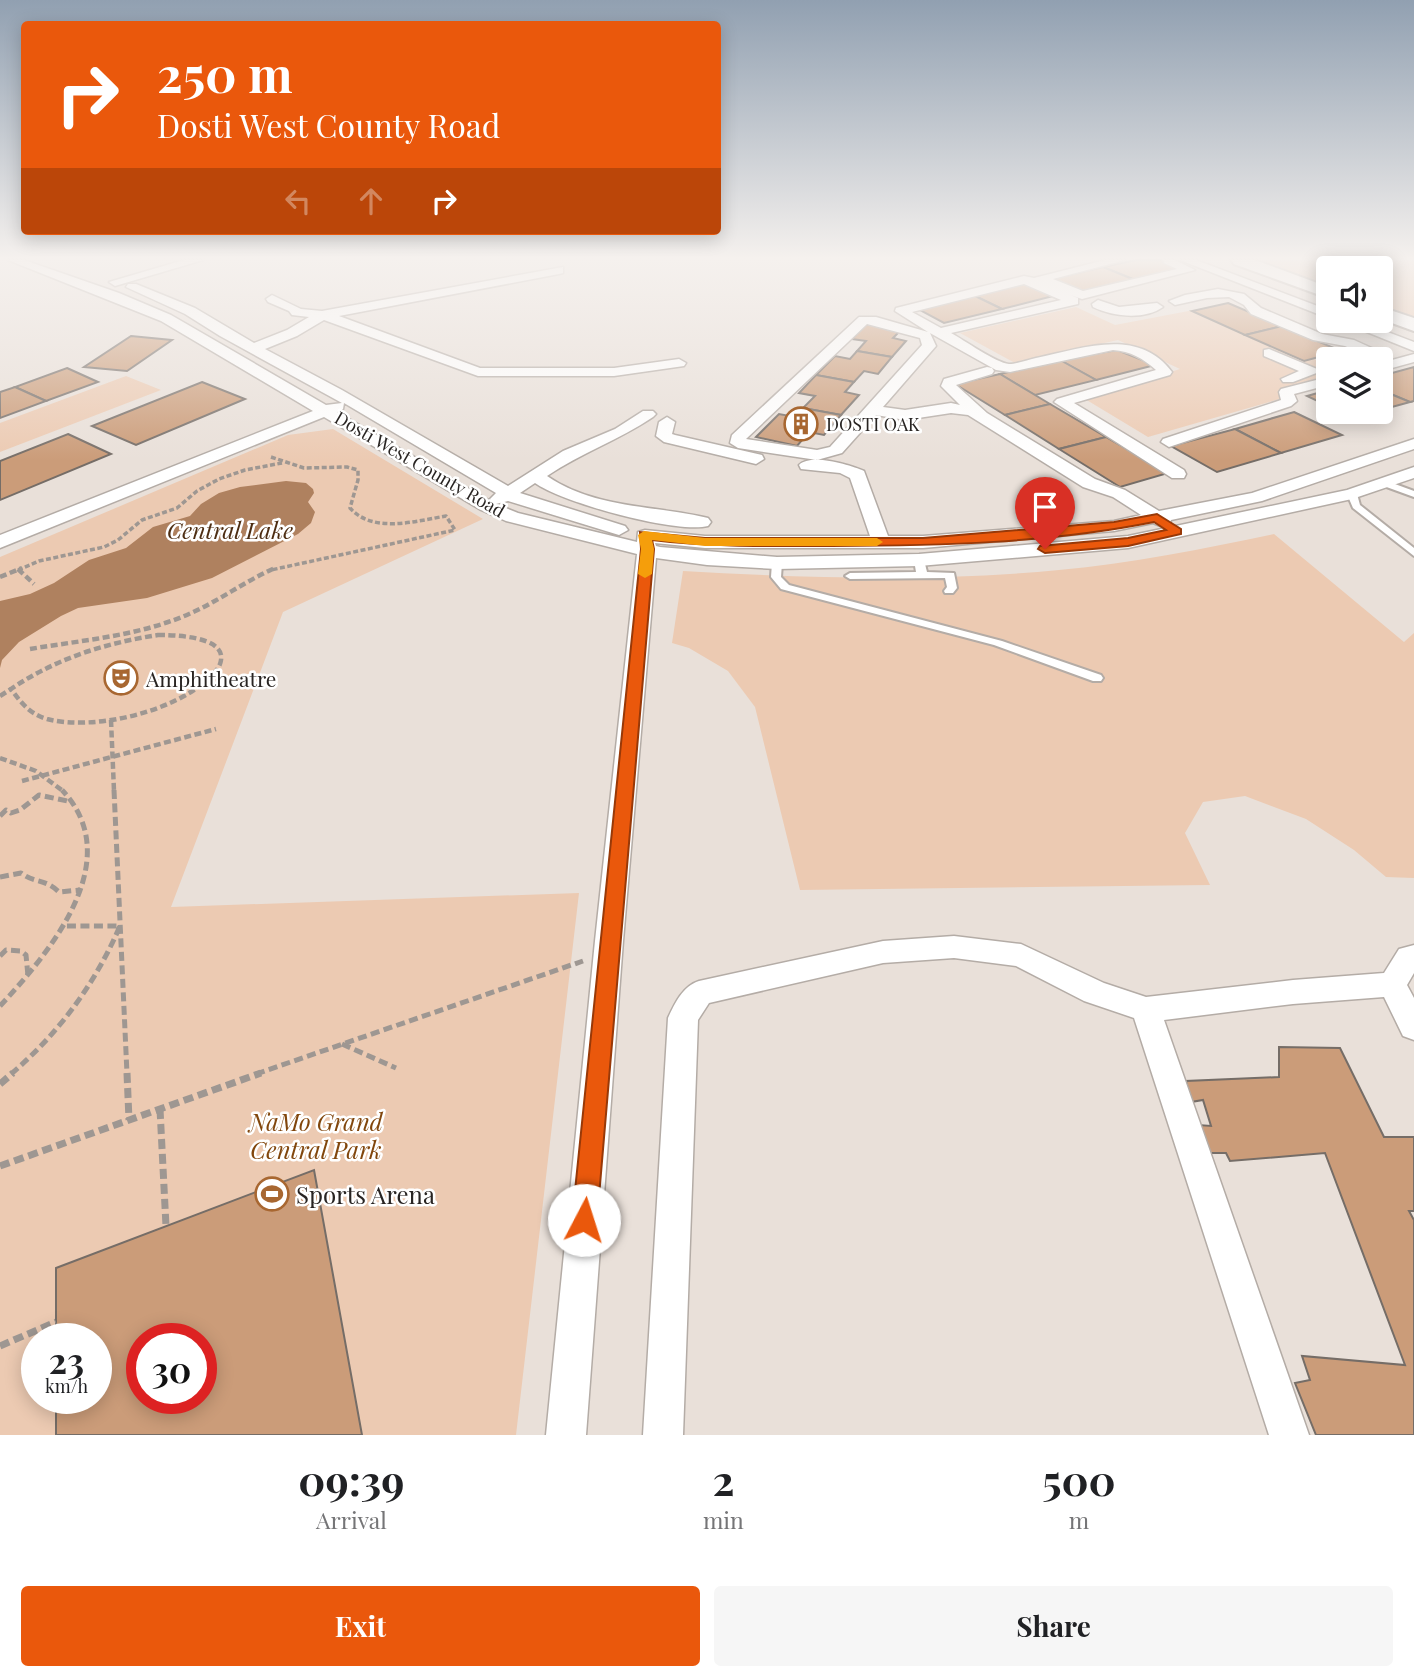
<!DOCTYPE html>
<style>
:root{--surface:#fff;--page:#f6f6f6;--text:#202124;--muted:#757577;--accent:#ea580c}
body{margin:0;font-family:"Playfair Display",serif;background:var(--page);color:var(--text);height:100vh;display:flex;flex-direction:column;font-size:26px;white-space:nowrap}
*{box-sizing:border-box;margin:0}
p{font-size:23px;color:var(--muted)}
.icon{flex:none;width:38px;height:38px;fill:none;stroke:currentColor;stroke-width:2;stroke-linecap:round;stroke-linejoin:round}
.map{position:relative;height:1435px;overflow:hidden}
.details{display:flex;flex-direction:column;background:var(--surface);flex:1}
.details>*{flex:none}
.guide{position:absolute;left:21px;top:21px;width:700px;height:214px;border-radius:7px;box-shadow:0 4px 18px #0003;background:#ea580c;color:#fff;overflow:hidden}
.tools{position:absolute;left:1316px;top:256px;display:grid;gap:14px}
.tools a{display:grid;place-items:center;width:77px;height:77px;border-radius:7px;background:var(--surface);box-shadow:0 4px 18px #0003;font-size:35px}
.speed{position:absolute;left:21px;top:1323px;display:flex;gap:14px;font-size:35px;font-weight:700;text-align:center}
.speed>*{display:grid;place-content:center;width:91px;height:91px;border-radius:50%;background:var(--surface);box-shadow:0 4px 18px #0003;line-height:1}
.speed small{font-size:18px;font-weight:400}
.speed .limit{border:10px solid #d22;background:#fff;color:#111}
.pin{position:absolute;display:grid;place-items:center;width:60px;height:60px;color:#fff;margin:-72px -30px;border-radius:50% 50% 50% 0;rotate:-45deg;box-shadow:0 0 7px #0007}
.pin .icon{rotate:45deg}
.me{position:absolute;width:77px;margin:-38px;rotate:5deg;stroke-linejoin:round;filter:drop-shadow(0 0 5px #0008)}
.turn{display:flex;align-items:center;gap:24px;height:147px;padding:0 21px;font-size:32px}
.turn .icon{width:91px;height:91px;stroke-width:2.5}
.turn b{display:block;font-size:49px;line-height:60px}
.lanes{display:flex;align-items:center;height:66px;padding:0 21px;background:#0003;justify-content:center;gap:35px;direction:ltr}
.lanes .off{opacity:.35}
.eta{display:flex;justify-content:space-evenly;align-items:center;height:119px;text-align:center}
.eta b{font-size:42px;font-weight:700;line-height:49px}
.button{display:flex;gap:14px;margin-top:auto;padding:14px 21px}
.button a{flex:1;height:80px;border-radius:7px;background:var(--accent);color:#fff;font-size:28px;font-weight:700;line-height:80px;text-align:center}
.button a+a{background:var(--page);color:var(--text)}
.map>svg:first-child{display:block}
.green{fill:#eccab2;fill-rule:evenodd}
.water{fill:#af815f}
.building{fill:#cb9c79;stroke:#756d67;stroke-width:2;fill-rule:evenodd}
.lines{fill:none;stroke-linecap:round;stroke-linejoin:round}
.lane-casing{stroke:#b4aca6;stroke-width:4}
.street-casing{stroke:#b4aca6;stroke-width:3}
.secondary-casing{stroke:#b4aca6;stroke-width:4}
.path-far3{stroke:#9e9792;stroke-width:3.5;stroke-dasharray:5 2.5;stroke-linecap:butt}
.path-far2{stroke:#9e9792;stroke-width:4.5;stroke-dasharray:7 3.5;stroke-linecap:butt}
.path-far1{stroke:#9e9792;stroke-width:5;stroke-dasharray:9 4.5;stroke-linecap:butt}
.path{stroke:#9e9792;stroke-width:7;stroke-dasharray:10 5;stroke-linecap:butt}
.lane{fill:#fff;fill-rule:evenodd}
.street{fill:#fff;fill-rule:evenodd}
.secondary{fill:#fff;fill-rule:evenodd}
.route{fill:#ea580c;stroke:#983908;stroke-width:2}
.slow{fill:#f59e0b}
.labels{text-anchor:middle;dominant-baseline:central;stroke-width:5;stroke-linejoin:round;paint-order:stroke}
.far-poi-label{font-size:18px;fill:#282422;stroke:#fff;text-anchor:start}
.far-street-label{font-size:18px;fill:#282422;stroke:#fff}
.poi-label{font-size:21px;fill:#282422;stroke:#fff;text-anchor:start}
.water-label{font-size:23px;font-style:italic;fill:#4d2d12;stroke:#fff}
.near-park-label{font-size:24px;font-style:italic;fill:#81460c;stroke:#fff}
.near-poi-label{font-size:24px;fill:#282422;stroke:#fff;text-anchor:start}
</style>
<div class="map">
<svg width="1414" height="1435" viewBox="0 0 1414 1435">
<rect width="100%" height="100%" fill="#e9e0d9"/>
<!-- green -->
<g class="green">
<path d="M1258 260H1412L1414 261V318L1381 306V268H1328V286Z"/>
<path d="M1076 307 1115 325 1199 309 1328 365V385L1148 437 1085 399 1180 369 1118 340 1015 363 960 333Z"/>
<path d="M126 376 161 390 0 452V423Z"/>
<path d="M333 429 483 519 283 612 171 907 579 893 516 1435H0V557L288 435ZM37 1339H96V1398H37ZM142 1339H201V1398H142Z"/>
<path d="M1274 534 1404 642 1414 633V878L1386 877 1354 850 1306 819 1245 796 1203 802 1185 833 1210 885 800 890 755 707 728 671 689 648 672 643 683 571C809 578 934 582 1059 570 1132 563 1203 549 1274 534Z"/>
</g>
<!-- water -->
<path class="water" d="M286 481 306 483 313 489 314 493 308 502 315 512 311 523 298 534 212 578 147 598 78 608 61 616 19 642 2 660 0 668V601L30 594 54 583 89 560 126 548 153 527 190 516 201 504 219 493 240 487Z"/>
<!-- building -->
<g class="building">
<path d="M1136 260H1162L1184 268 1135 280 1103 267Z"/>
<path d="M1103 267 1135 280 1083 292 1052 279Z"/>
<path d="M1027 282 1057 295 1002 309 973 295Z"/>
<path d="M973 295 1002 309 944 323 916 308Z"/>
<path d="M1228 303 1282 326 1245 335 1192 311Z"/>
<path d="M866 324 901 330 893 338 906 341 892 357 857 351 866 341 852 339Z"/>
<path d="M1282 326 1341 351 1304 361 1245 335Z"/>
<path d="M131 336 172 340 127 371 84 367Z"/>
<path d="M1117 350 1155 365 1096 380 1060 360Z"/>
<path d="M857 351 892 357 878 374 864 371 854 382 816 375 835 356 850 359Z"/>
<path d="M1060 360 1096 380 1035 395 1000 374Z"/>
<path d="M1414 367V401L1410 402 1381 390V376Z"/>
<path d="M67 368 98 382 46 401 15 387Z"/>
<path d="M1000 374 1050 404 1005 415 955 384Z"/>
<path d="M816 375 854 382 845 392 859 395 841 415 803 408 815 396 799 393Z"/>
<path d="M202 382 245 399 136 445 92 426Z"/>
<path d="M15 387 46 401 0 418V392Z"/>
<path d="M1328 390V406L1307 396Z"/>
<path d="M1381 390 1410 402 1381 410Z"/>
<path d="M1050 404 1106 437 1059 449 1005 415Z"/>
<path d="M803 408 841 415 824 435 809 432 797 446 756 437 779 414 795 417Z"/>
<path d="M1339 411H1378L1353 418Z"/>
<path d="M1294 412 1342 435 1281 453 1235 429Z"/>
<path d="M1235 429 1281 453 1217 472 1171 446Z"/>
<path d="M68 434 111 454 0 500V461Z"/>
<path d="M1106 437 1168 473 1120 487 1059 449Z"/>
<path d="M1279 1047 1340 1048 1384 1137H1414V1211H1409L1414 1220V1435H1316L1295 1383 1310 1380 1302 1356 1405 1365 1325 1153 1230 1161 1226 1153H1208L1199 1125 1211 1126 1203 1100 1191 1102 1186 1081 1279 1077Z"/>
<path d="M314 1170 362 1435H56V1398H96V1339H56V1268ZM142 1339H201V1398H142Z"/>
</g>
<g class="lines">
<defs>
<g id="lane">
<path d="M1384 480 1414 491V497L1381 485 1379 483Z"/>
<path d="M1352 491 1357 494 1360 505 1414 548V556L1353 508 1347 494Z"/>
<path d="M919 557 924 560 927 572 954 573 957 588 953 593H945L944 591 947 587 945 578 850 579 845 576 850 573 916 572 914 560Z"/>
<path d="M777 560 782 563 781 577 789 585 1002 641 1101 675 1103 678 1101 681H1093L994 645 781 589 771 577 772 563Z"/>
</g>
<g id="street">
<path d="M8 260H24L119 293 171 315 326 405 342 403 220 336 185 314 126 287 128 284H136L195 308 254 343 287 330 309 317 292 315 289 311 268 302 266 299 272 295 301 309 322 311 563 267V273L559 274 339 316 480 368H614L679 359 686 363 684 366 614 376H478L324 320 297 336 265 349 342 390 508 486 563 451 615 429 643 411H653L656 414 653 417C619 440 581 453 547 476 595 509 654 505 708 518L711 522 708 526C677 534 563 503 535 483L520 493 625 526 628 530 619 535 508 501 496 504 518 513 637 542 638 532 645 530 705 536H870L850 478 840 473 801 469 799 465C811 453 850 465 864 471L888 536H923L1114 521 1141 515 1113 497 1083 487 968 415 951 413 905 420 876 415 842 453 817 460 738 448 730 443 732 435 859 317H876L928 332 895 311 896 308 1024 276 1034 278 1105 260H1125L1053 279 1083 291 1177 269 1164 263 1163 260H1175L1195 270 1082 299 1070 295 1078 298V304L951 333C964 340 996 363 1009 364 1017 364 1027 360 1036 358 1081 349 1138 326 1172 372L1170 375 1074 403 1184 470 1186 474 1184 478H1172L1054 402 1057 399 1156 370C1144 359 1130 351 1113 350L1010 372 996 370 930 333 936 346 883 407 905 410 951 403 960 405 941 386 944 379 987 367 992 368 994 371 992 374 956 385 987 413 1095 479 1125 490 1159 511 1252 493 1414 439V449L1262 501 1171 520 1169 526 1163 527 1153 523 1114 531 923 548H705L655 543 656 546 660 547 777 557 919 554 1128 536 1347 490 1414 467V478L1352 499 1128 548 919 566 777 569 707 565 656 558 623 941 586 1435H546L595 941 637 554 506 521 481 510 324 417 0 548V535L313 411 161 321ZM1024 284 1061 300 941 328 912 312ZM867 324 920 338 922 345 830 447 817 450 746 439ZM344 403 496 493 490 499 492 502 337 412 343 409Z"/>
<path d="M184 260H203L115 286 109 282Z"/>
<path d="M1180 260H1196L1328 310V318Z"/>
<path d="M1218 289 1244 294 1261 308 1322 334 1354 340 1376 350 1378 358 1361 359 1364 355 1345 346 1313 340 1251 314 1244 305 1229 297 1207 298 1175 305 1169 301 1185 295Z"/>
<path d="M1098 300 1119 307 1157 303 1163 307C1145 320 1113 317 1093 307L1092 304Z"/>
<path d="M1337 320H1356L1414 342V351Z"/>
<path d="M1269 349 1317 369 1319 372 1293 382H1283L1281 379 1299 371 1264 356V350Z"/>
<path d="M1414 354V362L1381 371V363Z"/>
<path d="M1328 377V385L1294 394 1297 401 1291 406 1175 445 1169 447 1161 442 1163 439 1281 400 1279 392 1281 389Z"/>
<path d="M667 417 675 422 672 434 675 435 762 455 764 459 756 464 664 442 656 436 659 422Z"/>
<path d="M954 936 1021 944 1104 983 1146 997 1293 980 1384 973 1399 949 1414 945V973L1407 985 1414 998V1040L1403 1036 1384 997 1293 1004 1164 1020 1309 1435H1269L1134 1018 1084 1001 1016 966 954 958 883 963 709 1003 698 1020 683 1435H643L668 1018C675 1003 683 986 699 981L883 941Z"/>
</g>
<g id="secondary">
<path d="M1231 260H1255L1328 287V298L1234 264Z"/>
<path d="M1381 307 1414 318V331L1381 319Z"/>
</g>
</defs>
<!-- lane casing -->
<use href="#lane" class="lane-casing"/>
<!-- street casing -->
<use href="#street" class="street-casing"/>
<!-- secondary casing -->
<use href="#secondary" class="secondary-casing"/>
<!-- path-far3 -->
<g class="path-far3">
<path d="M271 457 304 468 347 467 358 470V480L350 508C373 534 416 521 446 516L455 530 271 570"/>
<path d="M18 570 39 561 104 547 118 540 142 520 177 508 197 491 219 479 245 470 282 463"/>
</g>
<!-- path-far2 -->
<g class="path-far2">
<path d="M18 569 34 584"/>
<path d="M0 577 22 568"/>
<path d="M158 635C173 635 225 636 221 660 220 668 214 673 209 678 174 712 94 731 47 719 30 714 21 703 11 689 55 659 105 643 158 635Z"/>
<path d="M30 649C83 640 139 636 189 614 219 601 245 581 275 568"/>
<path d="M0 696 11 689"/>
<path d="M111 720 114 791"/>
<path d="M0 758 36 771 63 791"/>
<path d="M22 781 216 729"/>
</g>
<!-- path-far1 -->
<g class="path-far1">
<path d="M114 790 127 1074"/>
<path d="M0 816 6 810 11 813 20 810 39 795 72 802"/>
<path d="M0 877 21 873C36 884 44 878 59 892L80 890"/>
<path d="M0 956 6 950 21 951 26 955 28 976"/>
<path d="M0 1006C50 952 128 860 62 790"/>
<path d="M342 1044 396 1068"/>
<path d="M11 1074C59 1033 95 984 120 926H65"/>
<path d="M256 1074 583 961"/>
</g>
<!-- path -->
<g class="path">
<path d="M127 1073 129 1120"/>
<path d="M0 1084 13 1073"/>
<path d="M160 1109 166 1226"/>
<path d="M0 1166 261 1073"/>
<path d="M0 1346 56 1322"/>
</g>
<!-- lane -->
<use href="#lane" class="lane"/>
<!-- street -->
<use href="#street" class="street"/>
<!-- secondary -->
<use href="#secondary" class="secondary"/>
</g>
<!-- sky -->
<linearGradient id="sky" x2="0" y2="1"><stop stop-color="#91a0b1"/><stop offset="0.56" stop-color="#f5f1ee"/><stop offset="1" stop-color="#f5f1ee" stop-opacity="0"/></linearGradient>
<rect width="1414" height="461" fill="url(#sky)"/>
<!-- route -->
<path class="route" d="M1157 514 1181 529V534L1128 546 1045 553 1038 549 1040 546 1128 538 1166 530 1154 522C1049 543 939 546 832 546 771 546 712 547 652 540L654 549 597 1220 593 1229 584 1232 576 1229 572 1220 641 549 640 532 705 538H923L1114 522Z"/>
<!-- slow -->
<path class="slow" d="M644 531 705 538H877L883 542 877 546H705L652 540 654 549 652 574 645 578 638 574 641 549 638 535Z"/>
<!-- icons -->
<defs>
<symbol id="building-ring" viewBox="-11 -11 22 22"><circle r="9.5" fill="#fff" stroke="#a86731" stroke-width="1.5"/><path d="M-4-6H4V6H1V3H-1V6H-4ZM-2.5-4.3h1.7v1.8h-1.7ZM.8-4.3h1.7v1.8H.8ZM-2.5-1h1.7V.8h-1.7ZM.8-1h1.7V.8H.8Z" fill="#a86731"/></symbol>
<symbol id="theatre-ring" viewBox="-11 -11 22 22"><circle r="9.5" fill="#fff" stroke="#a86731" stroke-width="1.5"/><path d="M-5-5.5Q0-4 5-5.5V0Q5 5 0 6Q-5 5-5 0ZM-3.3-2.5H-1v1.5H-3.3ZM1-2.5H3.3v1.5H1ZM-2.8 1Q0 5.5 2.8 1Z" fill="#a86731"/></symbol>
<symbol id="stadium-ring" viewBox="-11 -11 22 22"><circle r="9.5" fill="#fff" stroke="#a86731" stroke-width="1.5"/><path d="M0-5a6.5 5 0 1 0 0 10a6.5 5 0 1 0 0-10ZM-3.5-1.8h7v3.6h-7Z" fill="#a86731"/></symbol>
</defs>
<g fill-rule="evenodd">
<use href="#building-ring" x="782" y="405" width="38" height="38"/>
<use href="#theatre-ring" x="102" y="659" width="38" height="38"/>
<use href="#stadium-ring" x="253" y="1175" width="38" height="38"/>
</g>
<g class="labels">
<!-- far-poi labels -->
<g class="far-poi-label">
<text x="826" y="424">DOSTI OAK</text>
</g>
<!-- far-street labels -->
<g class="far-street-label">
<text transform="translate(420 464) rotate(30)">Dosti West County Road</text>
</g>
<!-- poi labels -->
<g class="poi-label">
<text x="146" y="678">Amphitheatre</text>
</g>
<!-- water labels -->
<g class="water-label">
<text x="230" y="529">Central Lake</text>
</g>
<!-- near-park labels -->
<g class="near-park-label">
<text x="316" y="1121">NaMo Grand<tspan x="316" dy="28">Central Park</tspan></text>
</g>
<!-- near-poi labels -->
<g class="near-poi-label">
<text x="296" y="1194">Sports Arena</text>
</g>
</g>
</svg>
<div class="tools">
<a><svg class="icon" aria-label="sound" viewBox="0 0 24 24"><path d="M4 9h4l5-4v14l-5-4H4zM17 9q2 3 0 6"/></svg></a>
<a><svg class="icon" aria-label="layers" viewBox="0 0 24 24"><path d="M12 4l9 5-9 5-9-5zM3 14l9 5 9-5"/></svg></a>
</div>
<div class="speed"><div>23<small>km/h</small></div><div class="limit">30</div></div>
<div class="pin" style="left:1045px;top:549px;background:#d93025"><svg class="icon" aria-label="arrive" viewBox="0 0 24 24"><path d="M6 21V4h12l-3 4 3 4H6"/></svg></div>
<svg class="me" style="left:584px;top:1220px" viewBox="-20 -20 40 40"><circle r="19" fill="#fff"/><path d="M0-13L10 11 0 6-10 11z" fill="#ea580c"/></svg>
<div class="guide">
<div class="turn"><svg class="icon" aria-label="right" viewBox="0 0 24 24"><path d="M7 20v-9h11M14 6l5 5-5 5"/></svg><div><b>250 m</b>Dosti West County Road</div></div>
<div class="lanes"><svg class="icon off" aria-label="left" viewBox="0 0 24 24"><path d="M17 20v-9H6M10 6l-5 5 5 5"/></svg><svg class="icon off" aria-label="ahead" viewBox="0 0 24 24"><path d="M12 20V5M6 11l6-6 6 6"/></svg><svg class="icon" aria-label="right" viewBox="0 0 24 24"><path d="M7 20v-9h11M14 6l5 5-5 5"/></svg></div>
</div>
</div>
<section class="details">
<div class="eta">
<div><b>09:39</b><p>Arrival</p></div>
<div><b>2</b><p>min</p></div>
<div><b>500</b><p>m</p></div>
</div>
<div class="button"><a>Exit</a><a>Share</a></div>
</section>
